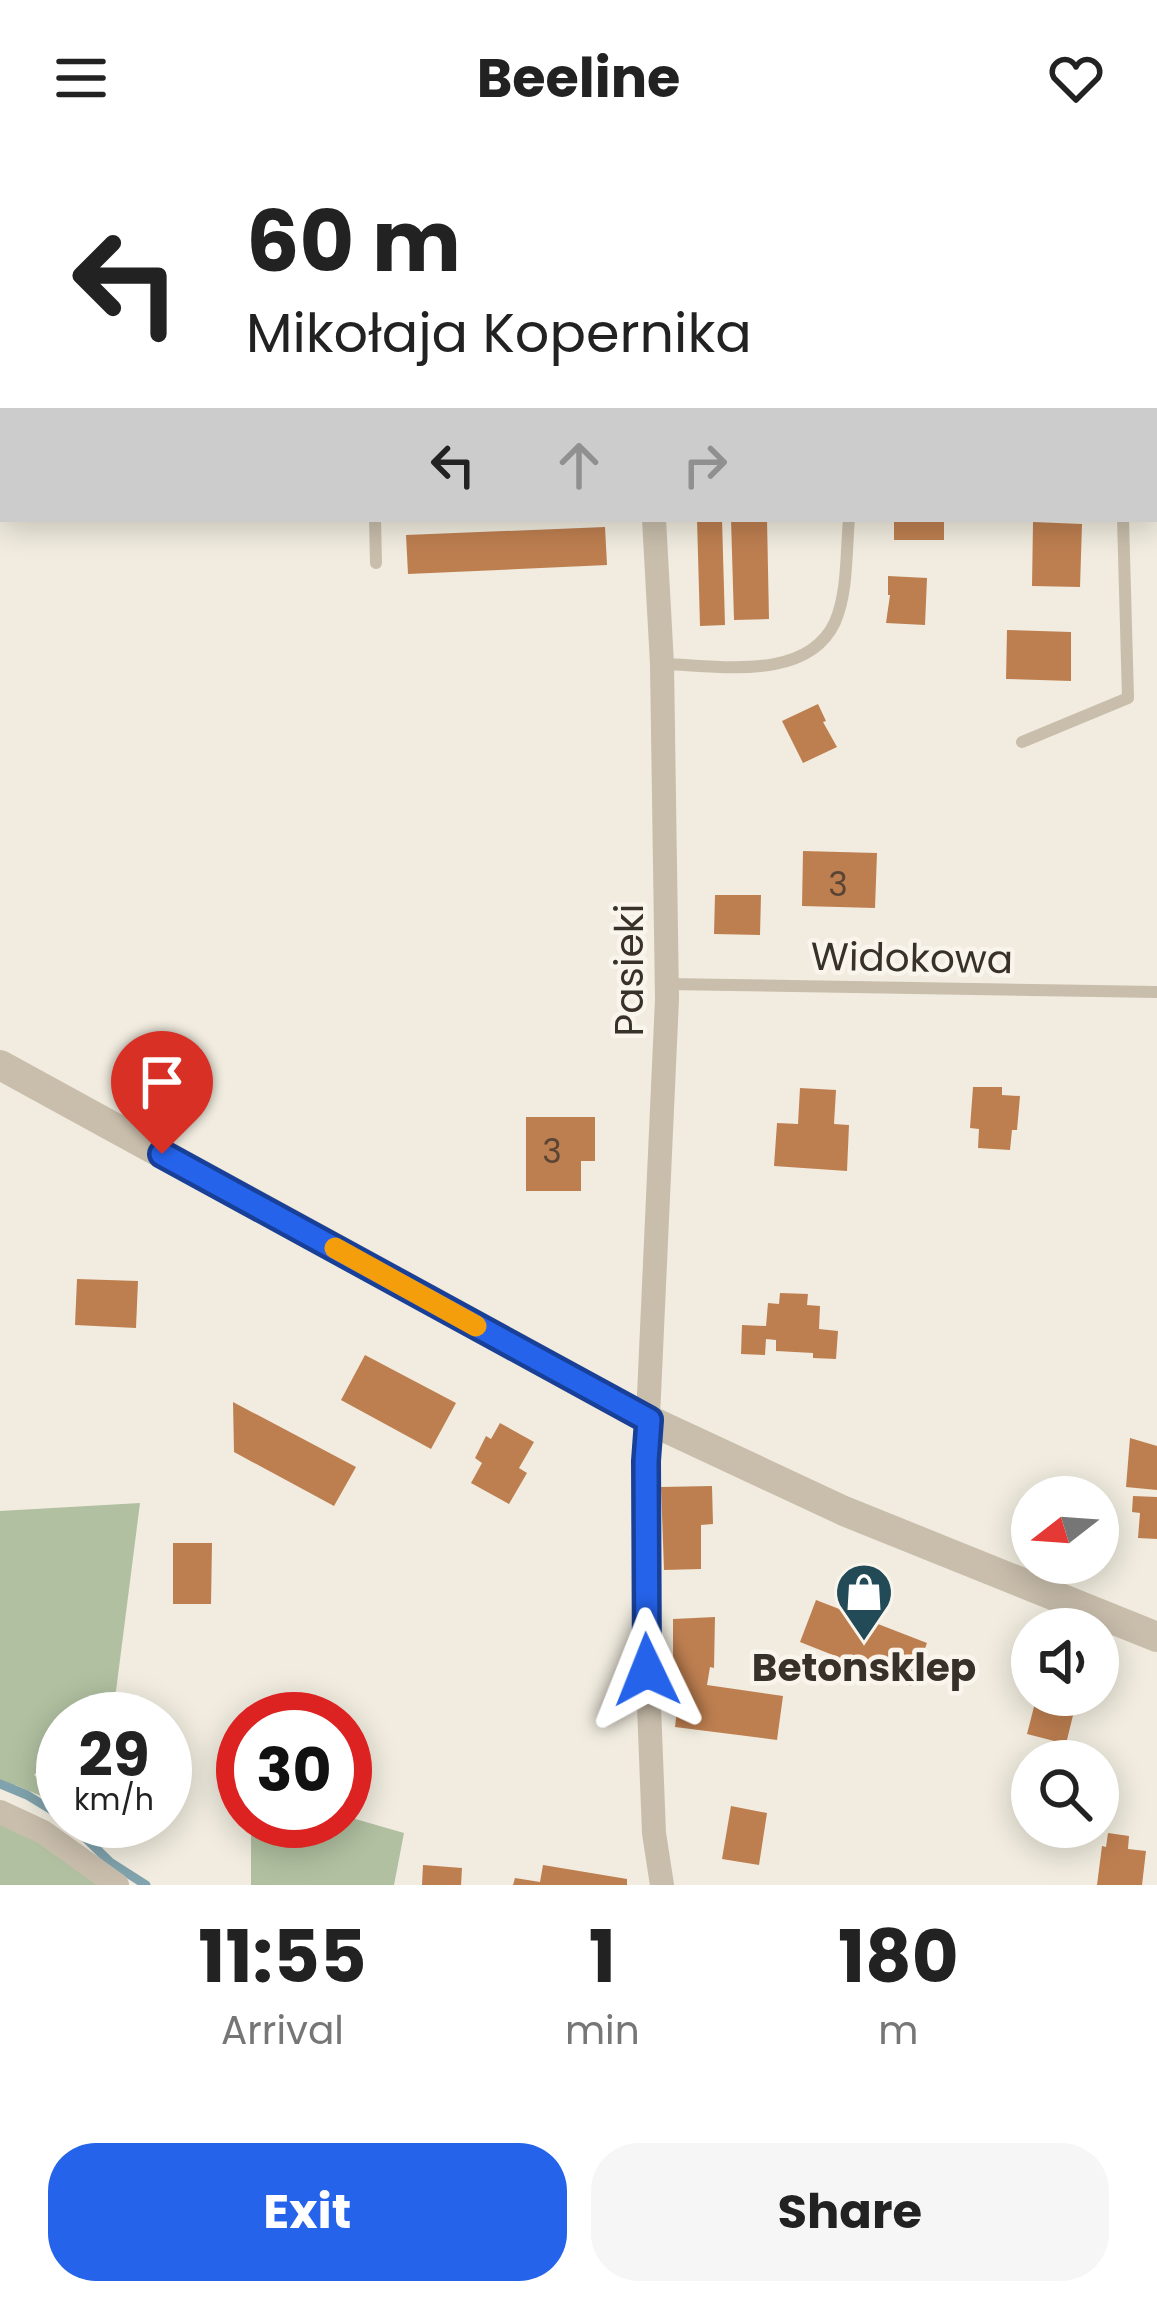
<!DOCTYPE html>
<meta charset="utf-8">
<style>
:root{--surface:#fff;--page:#f6f6f6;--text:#222;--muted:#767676;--accent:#2563eb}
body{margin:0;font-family:Poppins,sans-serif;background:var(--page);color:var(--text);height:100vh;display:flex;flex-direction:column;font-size:45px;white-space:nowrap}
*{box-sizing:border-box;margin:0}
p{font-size:39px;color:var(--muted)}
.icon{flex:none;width:66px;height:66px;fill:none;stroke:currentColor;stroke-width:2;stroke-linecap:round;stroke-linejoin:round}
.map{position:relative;height:1729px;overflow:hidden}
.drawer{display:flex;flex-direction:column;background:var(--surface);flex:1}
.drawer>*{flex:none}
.guide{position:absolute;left:0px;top:0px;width:1158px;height:366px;box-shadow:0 6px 30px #0003;background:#fff;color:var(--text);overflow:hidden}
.needle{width:78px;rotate:253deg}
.fabs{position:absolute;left:1011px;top:1320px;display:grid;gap:24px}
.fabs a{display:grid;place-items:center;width:108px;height:108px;border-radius:50%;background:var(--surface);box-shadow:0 6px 30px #0003;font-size:60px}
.speed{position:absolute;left:36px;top:1536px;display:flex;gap:24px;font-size:60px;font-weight:700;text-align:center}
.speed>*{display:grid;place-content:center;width:156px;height:156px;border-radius:50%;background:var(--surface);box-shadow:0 6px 30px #0003;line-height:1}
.speed small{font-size:30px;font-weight:400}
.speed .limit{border:18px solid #d22;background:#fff;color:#111}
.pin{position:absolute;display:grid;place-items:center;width:102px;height:102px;color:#fff;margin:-123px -51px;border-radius:50% 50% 50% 0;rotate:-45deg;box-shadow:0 0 12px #0007}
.pin .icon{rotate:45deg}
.me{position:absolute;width:132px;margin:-66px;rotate:358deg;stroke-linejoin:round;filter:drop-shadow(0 0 9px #0008)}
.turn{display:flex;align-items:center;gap:42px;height:252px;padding:0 48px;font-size:54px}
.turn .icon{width:156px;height:156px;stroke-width:2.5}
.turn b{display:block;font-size:84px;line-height:102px}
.lanes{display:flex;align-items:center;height:114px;padding:0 48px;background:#0003;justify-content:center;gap:60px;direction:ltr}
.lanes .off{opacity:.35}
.eta{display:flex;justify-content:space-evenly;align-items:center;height:204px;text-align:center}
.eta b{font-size:72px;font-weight:700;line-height:84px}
.action{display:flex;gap:24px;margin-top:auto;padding:24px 48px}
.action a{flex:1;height:138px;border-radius:48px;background:var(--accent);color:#fff;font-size:48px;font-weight:700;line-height:138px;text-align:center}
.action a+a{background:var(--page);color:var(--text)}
header{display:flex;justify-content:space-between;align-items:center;height:156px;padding:0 48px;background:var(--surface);font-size:54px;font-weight:700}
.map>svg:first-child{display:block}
.green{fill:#b0c0a0}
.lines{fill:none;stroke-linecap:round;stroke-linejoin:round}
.stream{stroke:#80a3ad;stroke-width:9}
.building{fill:#be7f50}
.service{stroke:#c9beac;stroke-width:12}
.minor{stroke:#c9beac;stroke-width:24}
.tertiary{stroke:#c9beac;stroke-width:30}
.route-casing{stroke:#184099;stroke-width:30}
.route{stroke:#2563eb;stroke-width:21}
.slow{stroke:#f59e0b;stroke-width:21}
.labels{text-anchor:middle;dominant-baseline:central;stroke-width:9;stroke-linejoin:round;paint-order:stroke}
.number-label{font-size:33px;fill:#5a4434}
.street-label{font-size:39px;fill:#38312a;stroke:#f9f5ec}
.poi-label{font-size:39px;font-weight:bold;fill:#38312a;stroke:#f9f5ec}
</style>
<header><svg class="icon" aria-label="menu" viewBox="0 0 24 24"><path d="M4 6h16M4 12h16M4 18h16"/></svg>Beeline<svg class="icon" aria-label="heart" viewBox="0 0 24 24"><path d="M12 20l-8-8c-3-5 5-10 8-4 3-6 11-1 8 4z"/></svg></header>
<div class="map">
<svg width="1157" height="1729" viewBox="0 0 1157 1729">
<rect width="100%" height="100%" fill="#f1ecdf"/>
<!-- green -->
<g class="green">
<path d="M340 0H609V3H341Z"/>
<path d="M140 1347 116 1535 89 1563H63V1589L34 1619 63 1645V1649L15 1629 0 1631V1355Z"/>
<path d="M345 1660 404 1677 394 1729H251V1665H345Z"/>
<path d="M0 1661 27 1674 99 1729H0Z"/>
</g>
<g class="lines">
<!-- stream -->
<g class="stream">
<path d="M0 1628 27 1639 63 1661"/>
<path d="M68 1665 110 1706 146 1729"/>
</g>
</g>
<!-- building -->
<g class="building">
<path d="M697 363H722L725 469 700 470Z"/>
<path d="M731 363H767L769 463 734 464Z"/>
<rect x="894" y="363" width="50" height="21"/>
<path d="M1033 366 1082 368 1080 431 1032 430Z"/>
<path d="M605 371 607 409 408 418 406 379Z"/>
<path d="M888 420 927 422 925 469 886 467 890 439H888Z"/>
<path d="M1007 474 1071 476V525L1006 523Z"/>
<path d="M818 548 826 565 823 566 837 591 803 607 782 565Z"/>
<path d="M803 695 877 697 875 752 802 750Z"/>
<path d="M715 739H761L760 779 714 778Z"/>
<path d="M973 931H1002V939L1020 940 1017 974H1012L1010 994 978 992 979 973 970 972Z"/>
<path d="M800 932 836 934 834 968 849 969 847 1015 774 1010 777 967 798 968Z"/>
<path d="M526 961H595V1005H581V1035H526Z"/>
<path d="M77 1123 138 1125 136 1172 75 1169Z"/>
<path d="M780 1137 808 1138 807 1149 820 1150 819 1173 838 1175 836 1203 813 1202V1197L776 1195V1184L766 1183 765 1199 741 1198 742 1169 766 1170 768 1147 779 1148Z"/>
<path d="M365 1199 456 1247 431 1293 341 1244Z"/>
<path d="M233 1246 356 1311 334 1350 234 1296Z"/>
<path d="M500 1267 534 1286 519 1312 527 1317 509 1348 471 1327 482 1307 475 1302 486 1280 491 1283Z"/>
<path d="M1130 1282 1157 1290V1334L1126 1331Z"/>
<path d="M712 1330 713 1368 701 1369V1413L664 1414 661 1331Z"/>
<path d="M1133 1340 1157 1341V1383L1138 1382 1140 1357 1132 1356Z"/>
<path d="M173 1387H212L211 1448H173Z"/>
<path d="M816 1444 927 1487 911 1530 800 1486Z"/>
<path d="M715 1461 714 1512 710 1511 707 1529 783 1540 777 1584 675 1571 680 1527 673 1526V1463Z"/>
<path d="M1037 1539H1058V1541L1076 1547 1066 1588 1027 1578Z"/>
<path d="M731 1650 767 1657 759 1709 722 1703Z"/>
<path d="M1108 1677 1129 1680 1128 1693 1146 1695 1142 1729H1097L1102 1690 1106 1691Z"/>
<path d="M423 1709 462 1712 461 1729H422Z"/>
<path d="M543 1709 627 1723V1729H513L515 1722 540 1726Z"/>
</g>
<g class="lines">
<!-- service -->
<g class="service">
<path d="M889 3 904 0"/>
<path d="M1124 3V0"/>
<path d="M375 363 376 407"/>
<path d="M662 508C716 509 807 527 835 466 848 436 846 395 849 363"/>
<path d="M1022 586 1128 542 1123 363"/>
<path d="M668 828 1157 836"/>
</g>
<!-- minor -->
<g class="minor">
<path d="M636 0 637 3"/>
<path d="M654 363 662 508 667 843 646 1305V1474L654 1677 662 1729"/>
<path d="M0 1656 43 1676 117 1729"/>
</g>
<!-- tertiary -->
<path class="tertiary" d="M0 909 649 1264 844 1355 1157 1481"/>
</g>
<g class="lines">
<defs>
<path id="route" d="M162 998 649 1264 646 1305 647 1514"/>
</defs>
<!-- route casing -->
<use href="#route" class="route-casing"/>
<!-- route -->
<use href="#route" class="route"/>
<!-- slow -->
<path class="slow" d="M335 1092 476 1170"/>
</g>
<!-- icons -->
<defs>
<symbol id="shop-pin" viewBox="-11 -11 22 30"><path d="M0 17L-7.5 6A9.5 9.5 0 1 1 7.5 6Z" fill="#224a57" stroke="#f9f5ec"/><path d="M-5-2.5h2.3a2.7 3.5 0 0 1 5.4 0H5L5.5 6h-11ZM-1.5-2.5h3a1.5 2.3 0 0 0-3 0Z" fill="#fff"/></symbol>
</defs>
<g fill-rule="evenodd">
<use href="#shop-pin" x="831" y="1403" width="66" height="90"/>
</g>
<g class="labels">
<!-- number labels -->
<g class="number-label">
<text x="838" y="728">3</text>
<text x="552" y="995">3</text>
</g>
<!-- street labels -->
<g class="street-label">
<text transform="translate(912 802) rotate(1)">Widokowa</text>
<text transform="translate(629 814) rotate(-90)">Pasieki</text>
</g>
<!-- poi labels -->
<g class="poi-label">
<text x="864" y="1511">Betonsklep</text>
</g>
</g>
</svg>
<div class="fabs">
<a><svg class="needle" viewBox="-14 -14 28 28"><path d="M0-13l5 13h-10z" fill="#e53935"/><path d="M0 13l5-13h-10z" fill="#767676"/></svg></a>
<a><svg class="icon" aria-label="sound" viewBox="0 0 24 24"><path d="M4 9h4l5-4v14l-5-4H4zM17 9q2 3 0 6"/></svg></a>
<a><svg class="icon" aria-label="search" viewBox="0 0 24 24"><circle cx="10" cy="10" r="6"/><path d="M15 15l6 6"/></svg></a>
</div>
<div class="speed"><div>29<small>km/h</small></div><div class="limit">30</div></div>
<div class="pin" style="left:162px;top:998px;background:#d93025"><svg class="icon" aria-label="arrive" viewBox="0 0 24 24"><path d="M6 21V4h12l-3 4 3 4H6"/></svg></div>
<svg class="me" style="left:647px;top:1514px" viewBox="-20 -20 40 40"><path d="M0-17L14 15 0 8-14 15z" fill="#2563eb" stroke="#fff" stroke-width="4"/></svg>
<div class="guide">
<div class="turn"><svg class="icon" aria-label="left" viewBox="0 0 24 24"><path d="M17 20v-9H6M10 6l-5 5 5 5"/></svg><div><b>60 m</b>Mikołaja Kopernika</div></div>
<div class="lanes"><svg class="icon" aria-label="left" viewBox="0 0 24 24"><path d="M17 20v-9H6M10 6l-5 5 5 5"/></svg><svg class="icon off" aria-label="ahead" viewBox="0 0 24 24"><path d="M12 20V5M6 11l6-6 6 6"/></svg><svg class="icon off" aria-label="right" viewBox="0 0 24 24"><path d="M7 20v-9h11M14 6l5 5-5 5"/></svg></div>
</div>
</div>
<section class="drawer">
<div class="eta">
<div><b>11:55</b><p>Arrival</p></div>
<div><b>1</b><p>min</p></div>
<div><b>180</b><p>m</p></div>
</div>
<div class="action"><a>Exit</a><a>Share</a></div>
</section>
